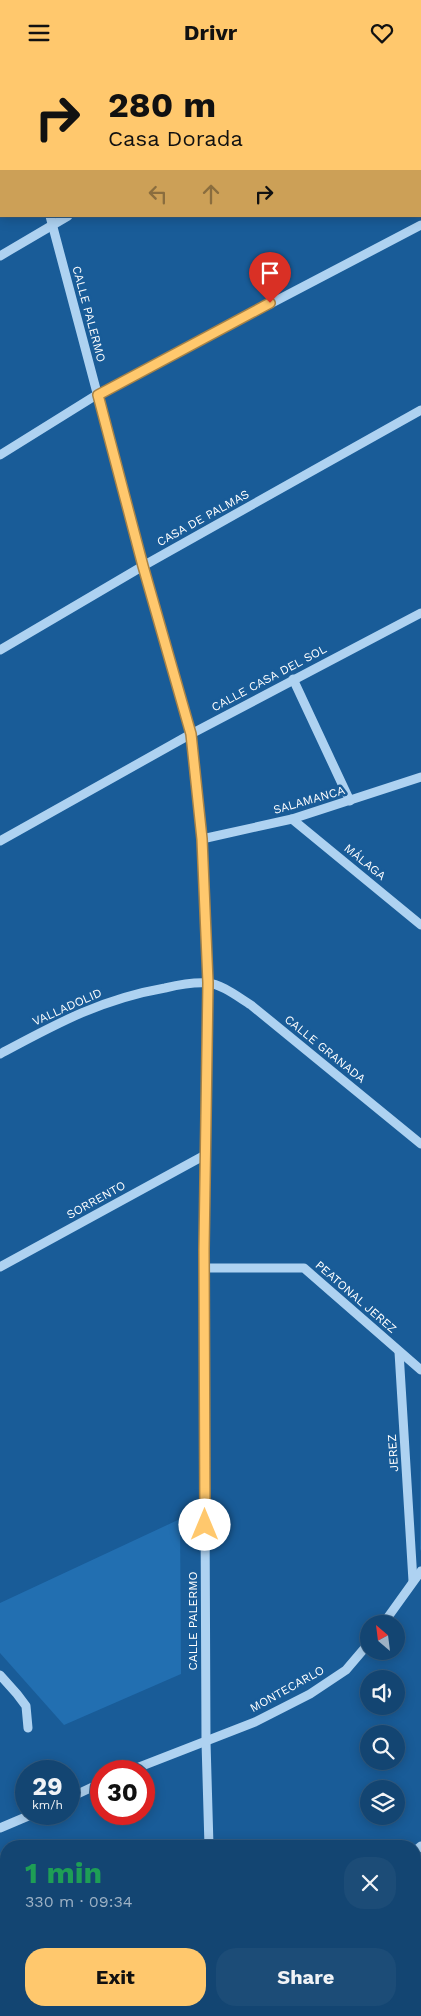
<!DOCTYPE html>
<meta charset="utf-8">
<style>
:root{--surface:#134572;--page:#1c4c77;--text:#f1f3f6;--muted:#9db1c4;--line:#325d84;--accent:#ffc86d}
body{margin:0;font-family:"Work Sans",sans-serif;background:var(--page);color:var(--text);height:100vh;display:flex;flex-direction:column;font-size:19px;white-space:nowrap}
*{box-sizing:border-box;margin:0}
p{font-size:16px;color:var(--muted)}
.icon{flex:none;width:28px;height:28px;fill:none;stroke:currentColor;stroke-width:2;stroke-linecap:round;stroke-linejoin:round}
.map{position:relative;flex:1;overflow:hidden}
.side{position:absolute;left:0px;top:1775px;width:421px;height:176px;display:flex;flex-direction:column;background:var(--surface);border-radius:20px 20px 0 0;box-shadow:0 2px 12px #0003,0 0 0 1px var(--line)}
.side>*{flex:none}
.hud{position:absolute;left:0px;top:0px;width:421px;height:152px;box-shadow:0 2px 12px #0003,0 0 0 1px var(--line);background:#ffc86d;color:#111;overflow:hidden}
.needle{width:32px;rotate:332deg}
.buttons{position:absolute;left:360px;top:1550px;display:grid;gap:10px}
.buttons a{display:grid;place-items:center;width:45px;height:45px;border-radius:50%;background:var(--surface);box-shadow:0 2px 12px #0003,0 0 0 1px var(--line);font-size:25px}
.speed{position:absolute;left:15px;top:1695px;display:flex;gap:10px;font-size:25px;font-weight:700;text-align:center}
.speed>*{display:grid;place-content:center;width:65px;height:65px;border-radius:50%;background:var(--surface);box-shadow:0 2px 12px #0003,0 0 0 1px var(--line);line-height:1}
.speed small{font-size:12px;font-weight:400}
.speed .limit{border:8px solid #d22;background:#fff;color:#111}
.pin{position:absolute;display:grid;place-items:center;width:42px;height:42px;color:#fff;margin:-51px -21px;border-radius:50% 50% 50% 0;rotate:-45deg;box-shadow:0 0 5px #0007}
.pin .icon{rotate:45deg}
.me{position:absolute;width:55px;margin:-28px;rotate:0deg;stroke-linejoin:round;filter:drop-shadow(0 0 4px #0008)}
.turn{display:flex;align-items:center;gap:18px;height:105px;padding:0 25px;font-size:22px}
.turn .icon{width:65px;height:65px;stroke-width:2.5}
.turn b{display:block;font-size:35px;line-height:42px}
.lanes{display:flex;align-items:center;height:48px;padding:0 25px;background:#0003;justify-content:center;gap:25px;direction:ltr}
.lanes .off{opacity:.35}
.round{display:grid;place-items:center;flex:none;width:52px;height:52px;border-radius:20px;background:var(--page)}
.overview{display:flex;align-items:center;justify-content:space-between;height:85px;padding:0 25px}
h1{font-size:30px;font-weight:700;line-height:38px;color:#1e9e55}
.cta{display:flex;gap:10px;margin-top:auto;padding:10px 25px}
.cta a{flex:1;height:58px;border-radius:20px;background:var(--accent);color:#111;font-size:20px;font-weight:700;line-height:58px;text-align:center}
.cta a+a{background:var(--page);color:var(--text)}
header{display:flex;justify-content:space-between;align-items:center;height:65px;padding:0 25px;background:var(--accent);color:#111;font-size:22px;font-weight:700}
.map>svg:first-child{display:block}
.green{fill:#226fb1}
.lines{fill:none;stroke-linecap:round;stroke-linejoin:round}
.minor{stroke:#aed2f1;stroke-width:9}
.route-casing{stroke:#a68247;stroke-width:12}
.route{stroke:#ffc86d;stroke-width:9}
.labels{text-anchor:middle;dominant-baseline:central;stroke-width:5;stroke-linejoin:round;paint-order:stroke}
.street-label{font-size:12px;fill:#fff;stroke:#195c98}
</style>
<header><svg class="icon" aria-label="menu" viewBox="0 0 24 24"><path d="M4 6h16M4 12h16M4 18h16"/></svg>Drivr<svg class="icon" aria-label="heart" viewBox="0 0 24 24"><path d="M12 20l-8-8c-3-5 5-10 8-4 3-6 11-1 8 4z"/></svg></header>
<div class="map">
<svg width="421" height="1951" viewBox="0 0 421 1951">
<rect width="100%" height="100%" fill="#195c98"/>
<!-- green -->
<g class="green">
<path d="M421 1339V1484L420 1486Z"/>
<path d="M180 1454 181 1609 64 1660 0 1588V1538Z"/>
</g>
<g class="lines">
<!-- minor -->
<g class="minor">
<path d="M7 0 8 1"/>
<path d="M346 1 349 0"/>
<path d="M50 151 143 501 191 669 202 774 208 918 204 1203 206 1677 209 1781"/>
<path d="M0 191 68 151"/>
<path d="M0 390 98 329 421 160"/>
<path d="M0 585 143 501 421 345"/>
<path d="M293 614 350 736"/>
<path d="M292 754 421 860"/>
<path d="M202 774 292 754 421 712"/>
<path d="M0 776 191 669 421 548"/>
<path d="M0 989C56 959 101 934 165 923 178 920 193 917 207 918 222 919 238 932 251 940L421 1079"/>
<path d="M0 1202 205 1090"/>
<path d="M204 1203H304L421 1305"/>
<path d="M399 1287 413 1516"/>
<path d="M383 1559 421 1506"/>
<path d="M0 1610 17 1629 26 1641 28 1663"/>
<path d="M129 1706 255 1657 310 1629 346 1605 369 1578"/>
<path d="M69 1733 101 1718"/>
<path d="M0 1763 33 1749"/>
<path d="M415 1786 421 1781"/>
<path d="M404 1945 407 1951"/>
<path d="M41 1951 50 1945"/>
<path d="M117 1951 129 1945"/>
</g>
</g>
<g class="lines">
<defs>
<path id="route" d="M205 1460 204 1184 208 918 202 774 191 669 143 501 98 330 270 238"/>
</defs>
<!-- route casing -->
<use href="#route" class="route-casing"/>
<!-- route -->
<use href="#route" class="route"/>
</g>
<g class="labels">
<!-- street labels -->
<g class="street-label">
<text transform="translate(89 249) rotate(75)">CALLE PALERMO</text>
<text transform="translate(203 453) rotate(-29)">CASA DE PALMAS</text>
<text transform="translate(269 613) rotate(-28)">CALLE CASA DEL SOL</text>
<text transform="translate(309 735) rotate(-16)">SALAMANCA</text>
<text transform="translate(365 797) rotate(39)">MÁLAGA</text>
<text transform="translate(67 942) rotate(-24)">VALLADOLID</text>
<text transform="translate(325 984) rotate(39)">CALLE GRANADA</text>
<text transform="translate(96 1135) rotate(-29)">SORRENTO</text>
<text transform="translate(356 1232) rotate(41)">PEATONAL JEREZ</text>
<text transform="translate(393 1388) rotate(-94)">JEREZ</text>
<text transform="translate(193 1556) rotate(-90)">CALLE PALERMO</text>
<text transform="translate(287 1624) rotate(-29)">MONTECARLO</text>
</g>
</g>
</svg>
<div class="buttons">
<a><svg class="needle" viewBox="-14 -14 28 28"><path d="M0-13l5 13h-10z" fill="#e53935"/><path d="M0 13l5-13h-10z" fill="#9db1c4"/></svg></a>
<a><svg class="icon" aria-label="sound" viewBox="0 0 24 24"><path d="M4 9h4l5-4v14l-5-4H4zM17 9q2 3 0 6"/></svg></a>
<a><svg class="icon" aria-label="search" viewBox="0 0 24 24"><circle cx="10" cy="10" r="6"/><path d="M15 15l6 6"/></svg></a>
<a><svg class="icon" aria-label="layers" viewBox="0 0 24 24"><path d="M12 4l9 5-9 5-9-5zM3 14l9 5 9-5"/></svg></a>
</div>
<div class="speed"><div>29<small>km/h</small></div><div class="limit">30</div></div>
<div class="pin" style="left:270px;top:238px;background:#d93025"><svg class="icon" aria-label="arrive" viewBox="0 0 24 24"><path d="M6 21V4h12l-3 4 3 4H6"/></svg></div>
<svg class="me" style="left:205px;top:1460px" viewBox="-20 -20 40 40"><circle r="19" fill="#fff"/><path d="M0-13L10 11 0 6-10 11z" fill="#ffc86d"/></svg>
<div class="hud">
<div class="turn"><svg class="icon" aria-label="right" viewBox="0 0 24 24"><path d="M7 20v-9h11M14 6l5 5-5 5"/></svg><div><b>280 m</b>Casa Dorada</div></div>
<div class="lanes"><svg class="icon off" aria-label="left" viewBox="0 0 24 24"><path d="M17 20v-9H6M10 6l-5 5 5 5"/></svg><svg class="icon off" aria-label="ahead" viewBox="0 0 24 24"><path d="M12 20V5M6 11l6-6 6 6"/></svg><svg class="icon" aria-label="right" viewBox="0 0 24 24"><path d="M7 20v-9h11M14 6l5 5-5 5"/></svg></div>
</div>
<section class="side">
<div class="overview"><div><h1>1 min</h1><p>330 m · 09:34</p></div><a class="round"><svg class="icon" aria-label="close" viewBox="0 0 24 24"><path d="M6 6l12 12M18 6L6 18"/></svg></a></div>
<div class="cta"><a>Exit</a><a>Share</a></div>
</section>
</div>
